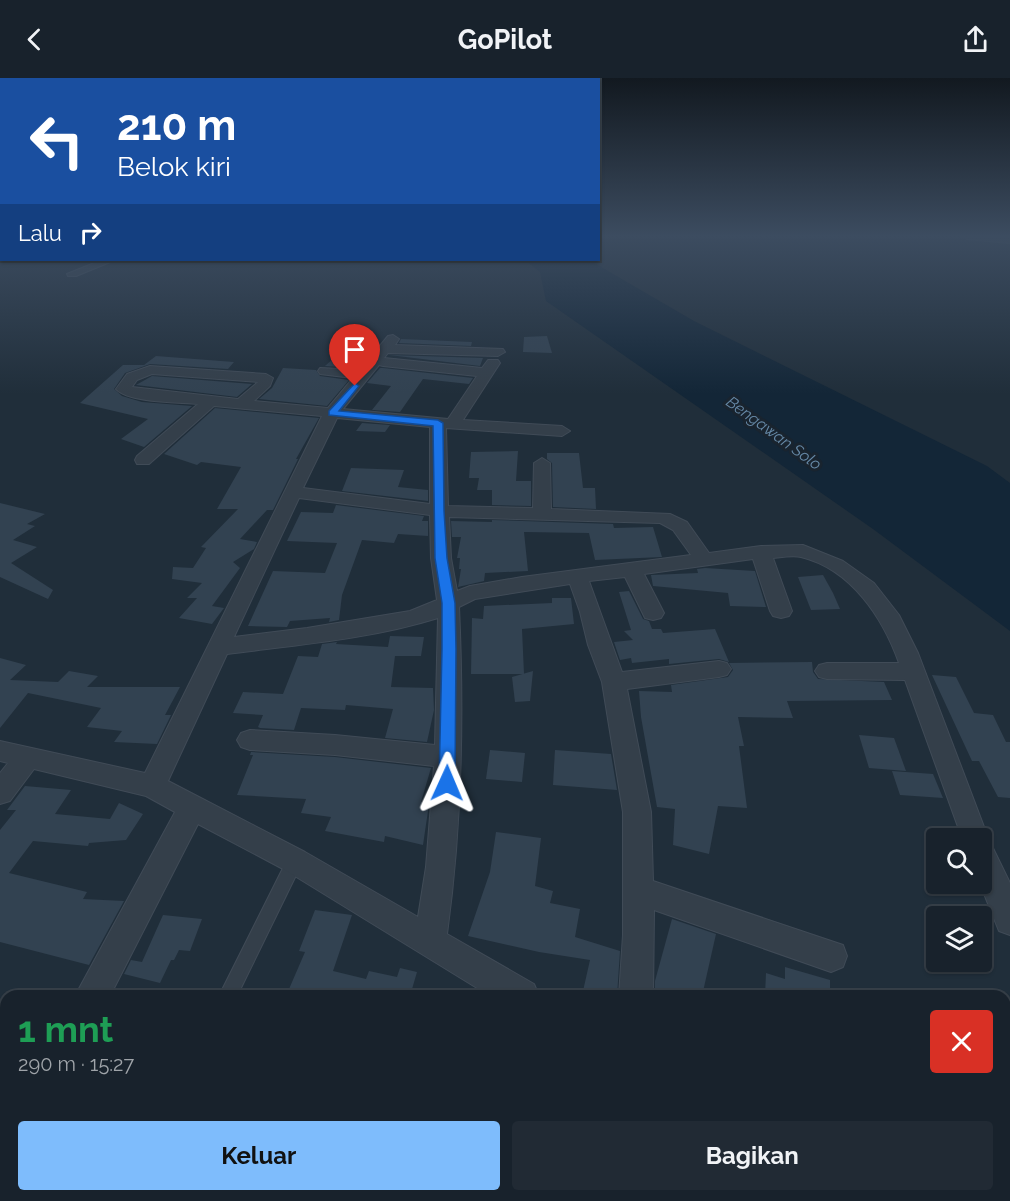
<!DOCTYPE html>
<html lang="id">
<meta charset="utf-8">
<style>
:root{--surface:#18222c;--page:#212a34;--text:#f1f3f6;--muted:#9fa4a9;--line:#363f48;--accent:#7ebcfc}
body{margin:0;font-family:Raleway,sans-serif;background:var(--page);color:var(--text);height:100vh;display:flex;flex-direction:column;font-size:22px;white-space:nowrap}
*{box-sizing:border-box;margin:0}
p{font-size:20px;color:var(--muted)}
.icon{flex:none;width:33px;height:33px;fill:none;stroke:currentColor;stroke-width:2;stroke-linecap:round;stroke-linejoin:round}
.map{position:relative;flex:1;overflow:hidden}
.sheet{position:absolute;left:0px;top:912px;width:1011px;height:212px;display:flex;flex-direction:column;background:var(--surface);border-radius:18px 18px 0 0;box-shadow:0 2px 4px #0004,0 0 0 2px var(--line)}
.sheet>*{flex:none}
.top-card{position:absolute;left:0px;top:0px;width:600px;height:183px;box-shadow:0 2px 4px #0004,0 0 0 2px var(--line);background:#1a4fa0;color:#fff;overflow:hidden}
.fabs{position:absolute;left:926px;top:750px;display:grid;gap:12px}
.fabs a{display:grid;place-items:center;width:66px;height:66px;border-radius:6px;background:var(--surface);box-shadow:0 2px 4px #0004,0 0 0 2px var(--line);font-size:30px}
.pin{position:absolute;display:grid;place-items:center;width:51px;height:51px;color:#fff;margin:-62px -26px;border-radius:50% 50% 50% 0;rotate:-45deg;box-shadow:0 0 6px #0007}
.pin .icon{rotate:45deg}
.me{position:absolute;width:66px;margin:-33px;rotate:1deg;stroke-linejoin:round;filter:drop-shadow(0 0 4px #0008)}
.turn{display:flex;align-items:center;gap:21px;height:126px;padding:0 18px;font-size:27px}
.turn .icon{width:78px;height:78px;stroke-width:2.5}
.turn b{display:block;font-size:42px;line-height:51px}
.then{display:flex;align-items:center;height:57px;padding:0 18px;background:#0003;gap:12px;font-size:22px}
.round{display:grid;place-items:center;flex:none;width:63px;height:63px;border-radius:6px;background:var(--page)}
.overview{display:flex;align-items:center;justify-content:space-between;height:102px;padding:0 18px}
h1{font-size:36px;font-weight:700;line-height:45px;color:#1e9e55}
.button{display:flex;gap:12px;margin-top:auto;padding:12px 18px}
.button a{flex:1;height:69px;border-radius:6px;background:var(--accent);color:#111;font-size:24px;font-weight:700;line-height:69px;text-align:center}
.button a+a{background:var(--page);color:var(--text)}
header{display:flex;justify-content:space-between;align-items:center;height:78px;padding:0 18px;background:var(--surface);font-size:27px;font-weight:700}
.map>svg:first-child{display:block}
.water{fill:#132637}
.building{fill:#324251}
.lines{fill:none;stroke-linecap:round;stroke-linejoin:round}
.lane-casing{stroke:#404b57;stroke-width:2}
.street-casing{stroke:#404b57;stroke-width:2}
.lane{fill:#343f4a;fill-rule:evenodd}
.street{fill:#343f4a;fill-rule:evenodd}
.route{fill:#1a73e8;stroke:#114b97;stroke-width:1.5}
.labels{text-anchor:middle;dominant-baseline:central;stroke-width:6;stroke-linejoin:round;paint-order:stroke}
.far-water-label{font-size:16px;font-style:italic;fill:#6689a7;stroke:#19242f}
</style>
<header><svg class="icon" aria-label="back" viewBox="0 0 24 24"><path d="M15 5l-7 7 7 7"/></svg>GoPilot<svg class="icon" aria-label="share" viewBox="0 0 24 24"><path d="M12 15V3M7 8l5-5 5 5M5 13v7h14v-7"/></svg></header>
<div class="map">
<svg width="1010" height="1123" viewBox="0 0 1010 1123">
<rect width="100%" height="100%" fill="#202e3a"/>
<!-- water -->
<path class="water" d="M525 182H589L694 243 987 388 1010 405V553L873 451 546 223 540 194Z"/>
<!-- building -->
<g class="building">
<path d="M547 258 552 275 523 274 524 259Z"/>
<path d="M401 261 472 264 471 268 399 265Z"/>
<path d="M369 265 379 266 359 290 325 288 334 280 353 282Z"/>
<path d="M389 277 483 280 480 288Z"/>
<path d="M156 278 234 284 228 291 150 286 125 295 114 311 122 318 142 324 192 328 144 369 121 361 148 341 80 325 123 287H144Z"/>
<path d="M283 290 316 292 320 298 349 302 327 328 259 321 272 310Z"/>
<path d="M380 290H383L473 300 469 306 423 301 400 334 372 332 391 308 367 305Z"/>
<path d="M152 298 252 306 237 319 136 307Z"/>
<path d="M215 330 319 340 296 381H298L273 432H267L240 461 257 464 254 471 233 484 240 490 212 528 224 530 212 546 179 540 197 520H187L202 505 172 501 173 489 193 490 206 470 201 469 238 431H217L241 389 201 384 197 387 164 376Z"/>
<path d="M362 345 390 347 385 354 356 353Z"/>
<path d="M518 373 516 403H531V428L492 427V412H477L479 400H469L471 374Z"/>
<path d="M547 375H579L583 410H595L596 431 553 429 552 385 547 381Z"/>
<path d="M351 390 404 392 398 409 428 412V423L342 413Z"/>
<path d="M0 425 45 436 27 446 35 448 13 462 37 469 11 485 53 512 48 521 0 499Z"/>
<path d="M336 427 424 438 422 443H428V458L398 456 394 465 362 462 342 517 339 542 329 544 330 540 290 543 287 549 248 548 273 493 325 495 337 465 287 463 301 434 333 435Z"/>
<path d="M492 442 613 446 614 450 653 449 662 479 595 482 589 455 524 454 528 493 485 495 484 503 458 509 461 491H459L460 480H457L461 459H452L451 443 492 444Z"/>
<path d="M705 490 755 493 766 529 730 528 728 515 653 508 651 497 698 495 697 491Z"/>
<path d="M823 497 833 515 840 531 811 532 798 499Z"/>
<path d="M629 513 643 541 649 543 652 551H661L663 555 715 551 729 584 719 581 669 586V581L632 585 631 580 620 582 614 564 633 562 624 553 631 552 619 514Z"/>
<path d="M552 520H571L574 546 522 551 524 596H471L472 540 483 541 484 528 552 525Z"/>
<path d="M390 558 424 559 421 578H395L391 609 433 610 434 632 427 664 385 660 393 631 346 627 345 632 301 630 294 652 260 650 258 649 263 637 233 635 243 614 283 616 298 578 318 579 322 566 337 564 336 566 388 569Z"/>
<path d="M0 580 26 587 10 602 58 604 69 593 98 598 87 609H180L165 637H171L157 666 114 664 122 653 87 649 101 630 28 615 0 650Z"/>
<path d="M812 584 813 594 818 601 884 604 892 622 787 623 793 640 738 639 744 668H739L747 730 718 728 709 776 673 767 675 731 657 729 641 639 639 613 672 614 671 607 728 599 733 592 729 585Z"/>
<path d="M533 593 530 623 515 624 512 599Z"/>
<path d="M932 597 956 599 974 635 993 637 1006 664H1010V720L998 719 979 683H972Z"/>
<path d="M859 657 894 660 906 693 869 690Z"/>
<path d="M490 672 525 675 522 704 486 701Z"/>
<path d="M555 672 611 676 617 712 553 707Z"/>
<path d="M251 674 335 679 431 690 421 724 429 726 423 767 385 758 384 764 325 753 331 739 301 735 306 721 237 717 253 677H250Z"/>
<path d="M892 693 933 696 943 720 900 717Z"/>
<path d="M25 708 71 712 55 736 110 741 119 725 143 736 126 762 89 765 88 768 33 763 9 795 87 814 83 821 124 823 89 887 0 864V752L16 732H7Z"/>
<path d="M496 754 541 760 535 808 553 813 550 825 580 831 575 859 620 873 617 918H599L583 913 590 882 539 874 468 858 490 794Z"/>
<path d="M315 832 352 837 333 893 366 901 369 893 397 899 400 890 417 894 410 918H286L305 874 299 873Z"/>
<path d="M163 837 202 841 190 873 179 872 174 882H171L160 905 124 896 131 882 142 884Z"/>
<path d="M672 841 716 856 702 918H655V903Z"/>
<path d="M785 889 830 902V918H765L766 895 785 901Z"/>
</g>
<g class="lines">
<defs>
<path id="lane" d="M295 776 301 778 303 783 237 918H219L289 778Z"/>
<g id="street">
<path d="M962 158 1010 159V165L967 161Z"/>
<path d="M102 182H115L76 198H68L67 196Z"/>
<path d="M393 257 399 261 395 267 503 271 505 274 498 278 388 275 384 280 482 290 488 282H498L500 285 463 342 562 348 570 353 562 358 446 350 448 428 533 430 534 385 542 380 550 385 551 431 670 436 687 444 709 475 761 468 803 467 843 483 874 505 899 537 918 575 989 762 1010 805V857L999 853 980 806 981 760H962L905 602 827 601 819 599 815 593 819 587 827 585H899C883 540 851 491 801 479 793 477 782 479 773 480L792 533 789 538 781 540 773 538 770 533 753 481 644 496 664 535 661 540 653 542 645 540 625 499 589 503 622 594 719 583 727 585 731 591 727 597 719 599 627 611 651 734 653 803 843 867 847 878 843 889 831 894 654 832 653 918H619L623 857V734L602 604 588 567 580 534 570 506 475 521 459 529C464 638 462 747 447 856L534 906 539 918H490L285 792 198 746 110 918H75L175 734 146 718 34 691 10 723 0 726V695L8 685 0 683V663L145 695 322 338 214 328 149 386H137L135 382 137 378 198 326C178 324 129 325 116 311L127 296 150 288 266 296 273 300 270 308 254 323 328 330 353 300 320 296 318 293 320 290 360 292 388 258ZM379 287 383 288 477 298 448 341 343 331ZM152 296 258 304 238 321 132 309 137 302ZM337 340 430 349V426L303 410ZM299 420 430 437 431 480 437 522 410 533 307 550 234 559ZM449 439 660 445 673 452 691 477 522 499 470 508 457 513 451 480ZM438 540 435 667 335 657 250 652 241 655 237 662 241 669 250 672 335 677 434 688 426 789 418 839 305 774 168 703 227 576C296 567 371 561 438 540Z"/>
<path d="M6 1062V1110L0 1113V1065Z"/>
<path d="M543 1118H583L582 1123H542Z"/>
<path d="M856 1118H904L906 1123H858Z"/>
</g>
</defs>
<!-- lane casing -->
<use href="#lane" class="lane-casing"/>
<!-- street casing -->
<use href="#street" class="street-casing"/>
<!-- lane -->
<use href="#lane" class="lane"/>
<!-- street -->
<use href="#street" class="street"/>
</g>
<!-- sky -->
<linearGradient id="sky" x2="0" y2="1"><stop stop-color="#121920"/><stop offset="0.5" stop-color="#3c4c60"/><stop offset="1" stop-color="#3c4c60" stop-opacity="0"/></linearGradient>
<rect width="1010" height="316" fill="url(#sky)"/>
<!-- route -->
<path class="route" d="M355 305 359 308 339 333 438 342 443 345 444 433 447 480 455 525 456 571 455 705 453 709 447 711 441 709 439 705 442 571V525L435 480 433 348 329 337V333Z"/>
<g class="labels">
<!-- far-water labels -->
<g class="far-water-label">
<text transform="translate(774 355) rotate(36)">Bengawan Solo</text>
</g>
</g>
</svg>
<div class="fabs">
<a><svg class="icon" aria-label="search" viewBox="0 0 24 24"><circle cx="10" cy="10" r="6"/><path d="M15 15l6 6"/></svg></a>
<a><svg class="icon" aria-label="layers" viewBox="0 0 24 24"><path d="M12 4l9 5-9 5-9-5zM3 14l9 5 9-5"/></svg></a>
</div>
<div class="pin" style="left:355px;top:308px;background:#d93025"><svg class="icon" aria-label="arrive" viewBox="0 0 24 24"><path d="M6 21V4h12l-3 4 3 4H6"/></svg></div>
<svg class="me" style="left:447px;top:705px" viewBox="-20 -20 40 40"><path d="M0-17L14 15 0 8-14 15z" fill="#1a73e8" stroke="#fff" stroke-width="4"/></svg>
<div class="top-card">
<div class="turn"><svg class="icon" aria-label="left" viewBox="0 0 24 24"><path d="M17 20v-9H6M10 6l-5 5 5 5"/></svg><div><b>210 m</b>Belok kiri</div></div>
<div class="then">Lalu<svg class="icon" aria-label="right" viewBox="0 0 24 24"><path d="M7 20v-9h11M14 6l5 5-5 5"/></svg></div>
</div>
<section class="sheet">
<div class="overview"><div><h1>1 mnt</h1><p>290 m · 15:27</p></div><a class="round" style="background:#d93025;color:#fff"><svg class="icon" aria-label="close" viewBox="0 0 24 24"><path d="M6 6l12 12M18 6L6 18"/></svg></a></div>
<div class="button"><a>Keluar</a><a>Bagikan</a></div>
</section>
</div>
